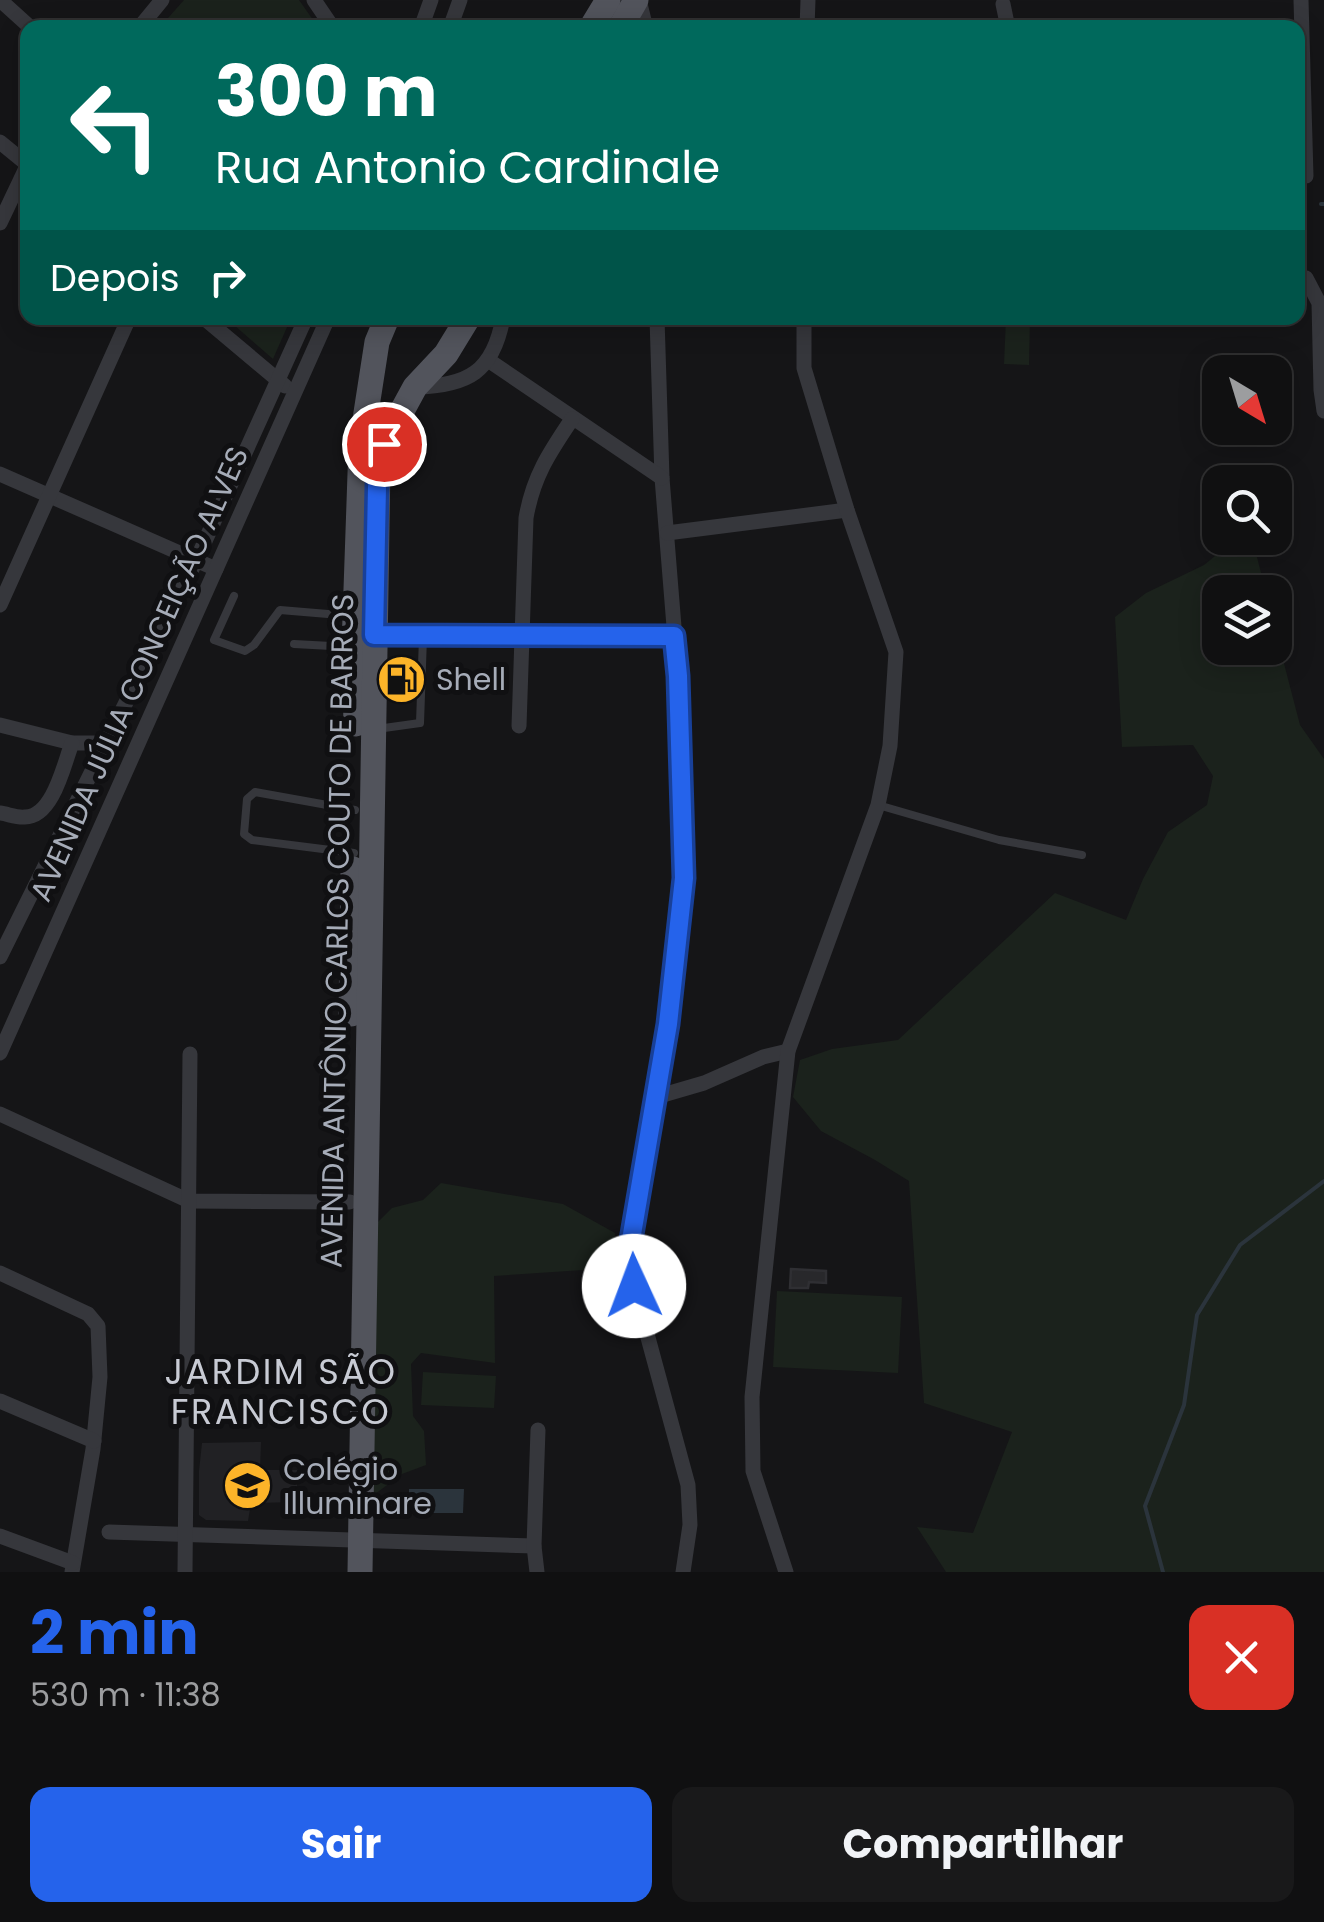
<!DOCTYPE html>
<html lang="pt">
<meta charset="utf-8">
<style>
:root{--surface:#101011;--page:#19191a;--text:#f1f3f6;--muted:#9c9d9f;--line:#303031;--accent:#2563eb}
body{margin:0;font-family:Poppins,sans-serif;background:var(--page);color:var(--text);height:100vh;display:flex;flex-direction:column;font-size:38px;white-space:nowrap}
*{box-sizing:border-box;margin:0}
p{font-size:32px;color:var(--muted)}
.icon{flex:none;width:55px;height:55px;fill:none;stroke:currentColor;stroke-width:2;stroke-linecap:round;stroke-linejoin:round}
.map{position:relative;height:1572px;overflow:hidden}
.details{display:flex;flex-direction:column;background:var(--surface);flex:1}
.details>*{flex:none}
.guide{position:absolute;left:20px;top:20px;width:1285px;height:305px;border-radius:20px;box-shadow:0 5px 25px #0003,0 0 0 2px var(--line);background:#00695c;color:#fff;overflow:hidden}
.needle{width:65px;rotate:142deg}
.tools{position:absolute;left:1202px;top:355px;display:grid;gap:20px}
.tools a{display:grid;place-items:center;width:90px;height:90px;border-radius:20px;background:var(--surface);box-shadow:0 5px 25px #0003,0 0 0 2px var(--line);font-size:50px}
.pin{position:absolute;display:grid;place-items:center;width:85px;height:85px;color:#fff;margin:-42px;border:5px solid #fff;border-radius:50%;box-shadow:0 2px 10px #0007}
.me{position:absolute;width:110px;margin:-55px;rotate:358deg;stroke-linejoin:round;filter:drop-shadow(0 0 8px #0008)}
.turn{display:flex;align-items:center;gap:35px;height:210px;padding:0 30px;font-size:45px}
.turn .icon{width:130px;height:130px;stroke-width:2.5}
.turn b{display:block;font-size:70px;line-height:85px}
.then{display:flex;align-items:center;height:95px;padding:0 30px;background:#0003;gap:20px;font-size:38px}
.round{display:grid;place-items:center;flex:none;width:105px;height:105px;border-radius:20px;background:var(--page)}
.headline{display:flex;align-items:center;justify-content:space-between;height:170px;padding:0 30px}
h1{font-size:60px;font-weight:700;line-height:75px;color:var(--accent)}
.button{display:flex;gap:20px;margin-top:auto;padding:20px 30px}
.button a{flex:1;height:115px;border-radius:20px;background:var(--accent);color:#fff;font-size:40px;font-weight:700;line-height:115px;text-align:center}
.button a+a{background:var(--page);color:var(--text)}
.map>svg:first-child{display:block}
.built{fill:#212124}
.green{fill:#1b221c}
.water{fill:#2b343c}
.lines{fill:none;stroke-linecap:round;stroke-linejoin:round}
.stream{stroke:#2b343c;stroke-width:4}
.building{fill:#28282b;stroke:#2f2f33;stroke-width:2.5}
.path{stroke:#3c3e44;stroke-width:2.5;stroke-dasharray:5 8;stroke-linecap:butt}
.service{stroke:#36373c;stroke-width:8}
.minor{stroke:#36373c;stroke-width:15}
.primary{stroke:#52545c;stroke-width:25}
.route-casing{stroke:#184099;stroke-width:25}
.route{stroke:#2563eb;stroke-width:18}
.labels{text-anchor:middle;dominant-baseline:central;stroke-width:10;stroke-linejoin:round;paint-order:stroke}
.street-label{font-size:30px;fill:#a6acb8;stroke:#101012}
.poi-label{font-size:30px;fill:#a6acb8;stroke:#101012;text-anchor:start}
.quarter-label{font-size:35px;letter-spacing:2.5px;fill:#c8cbd4;stroke:#101012}
</style>
<div class="map">
<svg width="1324" height="1572" viewBox="0 0 1324 1572">
<rect width="100%" height="100%" fill="#151517"/>
<!-- built -->
<path class="built" d="M261 1442 260 1470H297V1502L251 1503 248 1521 206 1520 199 1515V1471L202 1443Z"/>
<!-- green -->
<g class="green">
<path d="M184 0H299L318 27H160Z"/>
<path d="M226 318H291L273 359Z"/>
<path d="M1006 318H1030L1029 365 1004 364Z"/>
<path d="M1237 538H1252L1266 592H1220V648H1275V629L1300 725 1324 759V1572H946L917 1527 973 1533 1012 1432 924 1403 909 1181 875 1160 821 1131 793 1097 800 1060 832 1049 898 1040 1055 893 1126 920 1143 879 1168 832 1207 805 1213 776 1193 745 1122 747 1115 617 1146 593 1204 565Z"/>
<path d="M441 1183 563 1204 615 1233 613 1268 494 1276 495 1363 421 1353 411 1364 413 1416 424 1431 426 1465 402 1474 367 1500 374 1226 392 1208 423 1200Z"/>
<path d="M777 1291 902 1297 898 1373 773 1367Z"/>
<path d="M423 1372 496 1376 494 1408 421 1405Z"/>
</g>
<!-- water -->
<path class="water" d="M409 1489H464L463 1513H409Z"/>
<g class="lines">
<!-- stream -->
<g class="stream">
<path d="M1321 204H1324"/>
<path d="M1163 1572 1145 1506 1184 1405 1197 1315 1240 1245 1324 1181"/>
</g>
</g>
<!-- building -->
<path class="building" d="M791 1269 826 1271V1283L809 1282 808 1288H790Z"/>
<g class="lines">
<!-- path -->
<path class="path" d="M299 28 302 23"/>
<!-- service -->
<g class="service">
<path d="M234 596 214 640 245 651 254 645 280 610 352 616"/>
<path d="M294 644 350 647"/>
<path d="M377 729 420 723 423 637"/>
<path d="M878 805 999 840 1082 855"/>
<path d="M354 853 252 840 244 834 247 799 255 792 355 810"/>
</g>
<!-- minor -->
<g class="minor">
<path d="M0 0 31 28"/>
<path d="M314 0 333 28"/>
<path d="M639 0 646 28"/>
<path d="M1301 0 1306 176"/>
<path d="M1003 4 1008 28"/>
<path d="M139 28 162 0"/>
<path d="M421 28 431 0"/>
<path d="M450 28 460 0"/>
<path d="M807 28 808 0"/>
<path d="M0 142 28 165"/>
<path d="M0 223 28 164"/>
<path d="M1306 278 1319 303 1321 390 1324 411"/>
<path d="M204 318 285 386"/>
<path d="M657 318 662 478 678 676 684 878 668 1024 631 1241 634 1286 688 1485 690 1525 683 1572"/>
<path d="M488 360 662 478"/>
<path d="M415 387C468 386 493 372 503 318"/>
<path d="M0 474 216 569"/>
<path d="M667 533 847 510"/>
<path d="M0 605 129 318"/>
<path d="M374 635 675 636"/>
<path d="M0 725 72 743H105"/>
<path d="M519 726 526 518C533 477 549 453 572 419"/>
<path d="M0 813C8 814 17 818 25 817 53 817 64 764 72 743"/>
<path d="M0 957 196 561 306 318"/>
<path d="M0 1053 328 318"/>
<path d="M656 1097 704 1083 763 1057 788 1051"/>
<path d="M0 1114 189 1201 350 1202"/>
<path d="M0 1273 88 1314 98 1326 100 1377 93 1449 72 1572"/>
<path d="M0 1401 94 1441"/>
<path d="M109 1532 534 1546"/>
<path d="M0 1536 73 1563"/>
<path d="M185 1572 190 1054"/>
<path d="M537 1572 534 1546 538 1430"/>
<path d="M786 1572 753 1471 752 1397 788 1051 878 805 890 746 896 652 847 510 804 368V318"/>
</g>
<!-- primary -->
<g class="primary">
<path d="M591 28 608 0"/>
<path d="M620 28 636 0"/>
<path d="M356 724 354 647 361 445 377 342 387 318"/>
<path d="M351 1014 353 869"/>
<path d="M360 1572 378 465 384 444 415 387 446 354 468 318"/>
</g>
</g>
<g class="lines">
<defs>
<path id="route" d="M384 444 378 466 377 487 374 635 674 636 678 676 684 878 668 1024 631 1240 634 1286"/>
</defs>
<!-- route casing -->
<use href="#route" class="route-casing"/>
<!-- route -->
<use href="#route" class="route"/>
</g>
<!-- icons -->
<defs>
<symbol id="fuel-disc" viewBox="-11 -11 22 22"><circle r="9.5" fill="#fcb429" stroke="#101012"/><path d="M-5.5-6h7V0h2V4h1.3V-2.5L3-4.5l.8-.8L6-3V5H2.5V1h-1V6h-7ZM-4.2-4.7v3.2H.2V-4.7Z" fill="#111"/></symbol>
<symbol id="school-disc" viewBox="-11 -11 22 22"><circle r="9.5" fill="#fcb429" stroke="#101012"/><path d="M0-5L7-2L0 1L-7-2ZM-4 1L0 2.5L4 1V4Q0 6-4 4Z" fill="#111"/></symbol>
</defs>
<g fill-rule="evenodd">
<use href="#fuel-disc" x="374" y="652" width="55" height="55"/>
<use href="#school-disc" x="220" y="1458" width="55" height="55"/>
</g>
<g class="labels">
<!-- street labels -->
<g class="street-label">
<text transform="translate(139 674) rotate(-66)">AVENIDA JÚLIA CONCEIÇÃO ALVES</text>
<text transform="translate(337 931) rotate(-89)">AVENIDA ANTÔNIO CARLOS COUTO DE BARROS</text>
</g>
<!-- poi labels -->
<g class="poi-label">
<text x="436" y="679">Shell</text>
<text x="283" y="1469">Colégio<tspan x="283" dy="34">Illuminare</tspan></text>
</g>
<!-- quarter labels -->
<g class="quarter-label">
<text x="281" y="1371">JARDIM SÃO<tspan x="281" dy="40">FRANCISCO</tspan></text>
</g>
</g>
</svg>
<div class="tools">
<a><svg class="needle" viewBox="-14 -14 28 28"><path d="M0-13l5 13h-10z" fill="#e53935"/><path d="M0 13l5-13h-10z" fill="#9c9d9f"/></svg></a>
<a><svg class="icon" aria-label="search" viewBox="0 0 24 24"><circle cx="10" cy="10" r="6"/><path d="M15 15l6 6"/></svg></a>
<a><svg class="icon" aria-label="layers" viewBox="0 0 24 24"><path d="M12 4l9 5-9 5-9-5zM3 14l9 5 9-5"/></svg></a>
</div>
<div class="pin" style="left:384px;top:444px;background:#d93025"><svg class="icon" aria-label="arrive" viewBox="0 0 24 24"><path d="M6 21V4h12l-3 4 3 4H6"/></svg></div>
<svg class="me" style="left:634px;top:1286px" viewBox="-20 -20 40 40"><circle r="19" fill="#fff"/><path d="M0-13L10 11 0 6-10 11z" fill="#2563eb"/></svg>
<div class="guide">
<div class="turn"><svg class="icon" aria-label="left" viewBox="0 0 24 24"><path d="M17 20v-9H6M10 6l-5 5 5 5"/></svg><div><b>300 m</b>Rua Antonio Cardinale</div></div>
<div class="then">Depois<svg class="icon" aria-label="right" viewBox="0 0 24 24"><path d="M7 20v-9h11M14 6l5 5-5 5"/></svg></div>
</div>
</div>
<section class="details">
<div class="headline"><div><h1>2 min</h1><p>530 m · 11:38</p></div><a class="round" style="background:#d93025;color:#fff"><svg class="icon" aria-label="close" viewBox="0 0 24 24"><path d="M6 6l12 12M18 6L6 18"/></svg></a></div>
<div class="button"><a>Sair</a><a>Compartilhar</a></div>
</section>
